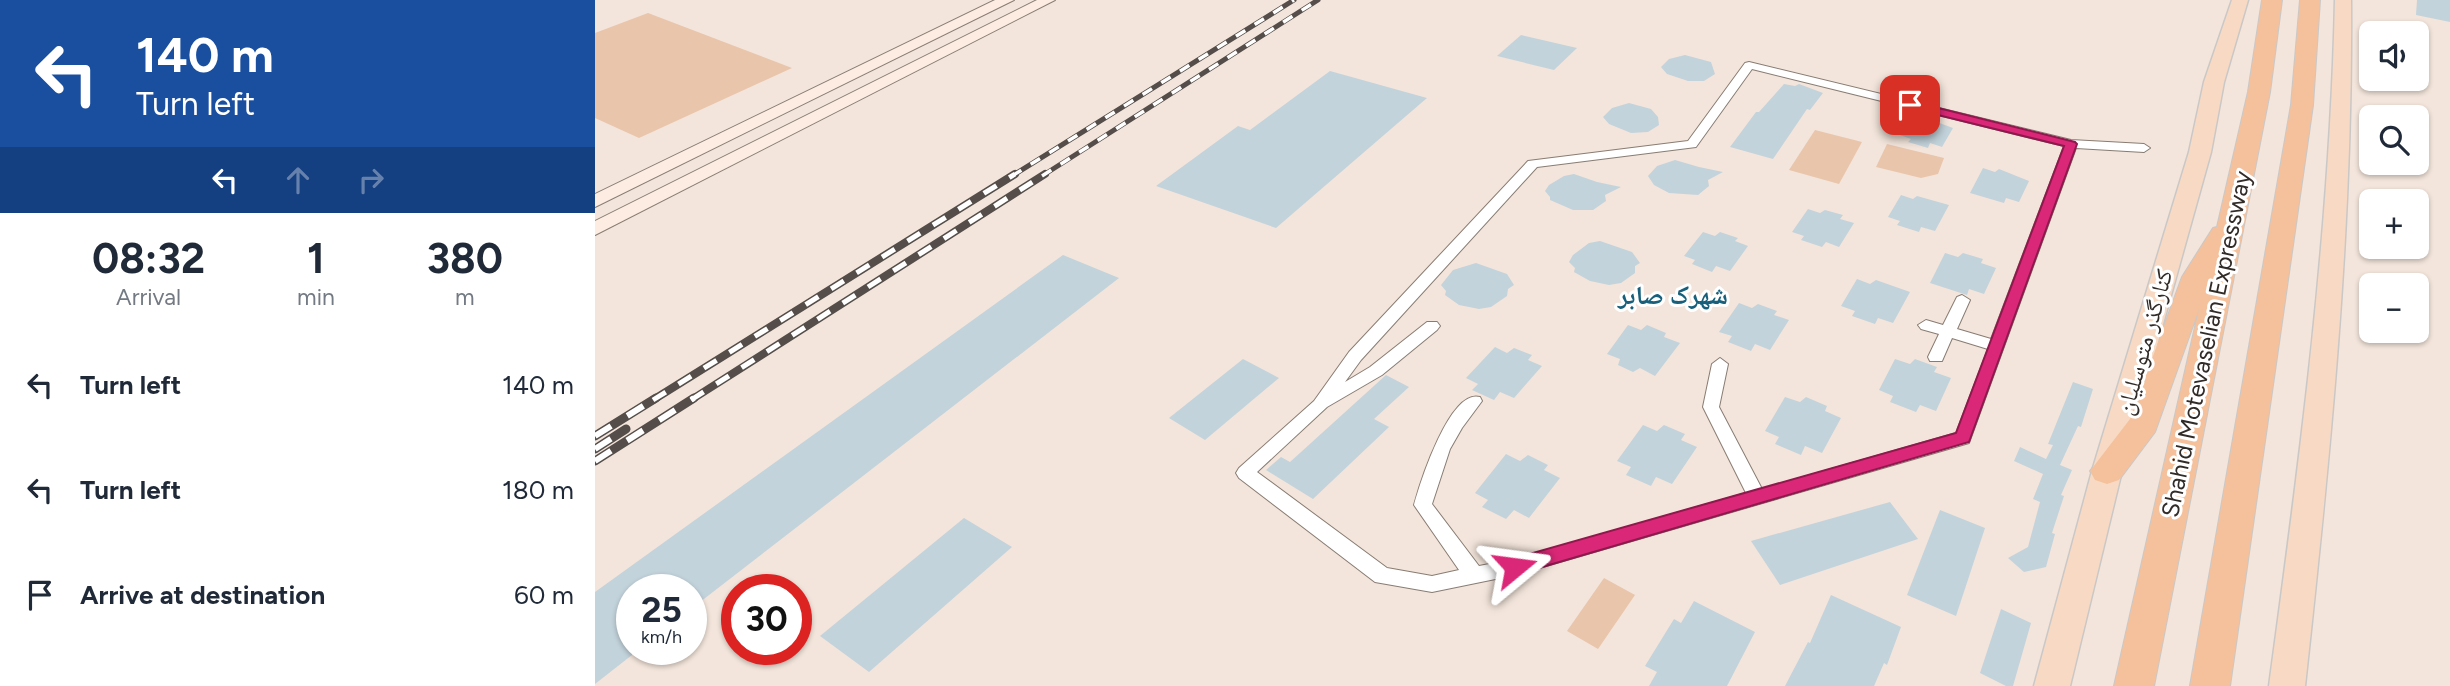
<!DOCTYPE html>
<meta charset="utf-8">
<style>
:root{--surface:#fff;--page:#f6f6f7;--text:#1f2937;--muted:#747a83}
body{margin:0;font-family:Figtree,"Noto Naskh Arabic",sans-serif;background:var(--page);color:var(--text);height:100vh;display:flex;flex-direction:column;font-size:26px;white-space:nowrap}
*{box-sizing:border-box;margin:0}
p{font-size:23px;color:var(--muted)}
.icon{flex:none;width:38px;height:38px;fill:none;stroke:currentColor;stroke-width:2;stroke-linecap:round;stroke-linejoin:round}
.map{position:relative;flex:1;overflow:hidden}
.details{display:flex;flex-direction:column;background:var(--surface);width:595px}
.details>*{flex:none}
.guide{background:#1a4fa0;color:#fff;overflow:hidden}
.tools{position:absolute;left:1764px;top:21px;display:grid;gap:14px}
.tools a{display:grid;place-items:center;width:70px;height:70px;border-radius:10px;background:var(--surface);box-shadow:0 2px 5px #0004;font-size:35px}
.speed{position:absolute;left:21px;top:574px;display:flex;gap:14px;font-size:35px;font-weight:700;text-align:center}
.speed>*{display:grid;place-content:center;width:91px;height:91px;border-radius:50%;background:var(--surface);box-shadow:0 2px 5px #0004;line-height:1}
.speed small{font-size:18px;font-weight:400}
.speed .limit{border:10px solid #d22;background:#fff;color:#111}
.pin{position:absolute;display:grid;place-items:center;width:60px;height:60px;color:#fff;margin:-30px;border-radius:14px;box-shadow:0 4px 10px #0006}
.me{position:absolute;width:77px;margin:-38px;rotate:74deg;stroke-linejoin:round;filter:drop-shadow(0 0 5px #0008)}
.turn{display:flex;align-items:center;gap:24px;height:147px;padding:0 21px;font-size:32px}
.turn .icon{width:91px;height:91px;stroke-width:2.5}
.turn b{display:block;font-size:49px;line-height:60px}
.lanes{display:flex;align-items:center;height:66px;padding:0 21px;background:#0003;justify-content:center;gap:35px;direction:ltr}
.lanes .off{opacity:.35}
.eta{display:flex;justify-content:space-evenly;align-items:center;height:119px;text-align:center}
.eta b{font-size:42px;font-weight:700;line-height:49px}
ul{padding:0;list-style:none}
li{display:flex;align-items:center;gap:21px;height:105px;padding:0 21px}
li div{flex:1}
li b{display:block;font-size:26px}
li em{font-style:normal}
main{display:flex;flex:1;min-height:0}
.map>svg:first-child{display:block}
.green{fill:#e9c5ac}
.building{fill:#c3d3db}
.lines{fill:none;stroke-linecap:round;stroke-linejoin:round}
.street-casing{stroke:#887c73;stroke-width:2}
.secondary-casing{stroke:#887c73;stroke-width:2}
.primary-casing{stroke:#cac8c7;stroke-width:3}
.highway-casing{stroke:#cac8c7;stroke-width:2}
.street{fill:#fff;fill-rule:evenodd}
.secondary{fill:#fcece1;fill-rule:evenodd}
.primary{fill:#f8dac4;fill-rule:evenodd}
.highway{fill:#f4c19c;fill-rule:evenodd}
.rail-far2-casing{stroke:#544d49;stroke-width:5}
.rail-far1-casing{stroke:#544d49;stroke-width:8}
.rail-casing{stroke:#544d49;stroke-width:9}
.rail-far2{stroke:#fff;stroke-width:3.5;stroke-dasharray:11;stroke-linecap:butt}
.rail-far1{stroke:#fff;stroke-width:5;stroke-dasharray:15;stroke-linecap:butt}
.rail{stroke:#fff;stroke-width:6;stroke-dasharray:19;stroke-linecap:butt}
.route{fill:#db2777;stroke:#8e194d;stroke-width:2}
.labels{text-anchor:middle;dominant-baseline:central;stroke-width:6;stroke-linejoin:round;paint-order:stroke}
.street-label{font-size:24px;fill:#322c29;stroke:#fff}
.neighbourhood-label{font-size:26px;font-weight:bold;fill:#175f7a;stroke:#fff}
</style>
<main>
<section class="details">
<div class="guide">
<div class="turn"><svg class="icon" aria-label="left" viewBox="0 0 24 24"><path d="M17 20v-9H6M10 6l-5 5 5 5"/></svg><div><b>140 m</b>Turn left</div></div>
<div class="lanes"><svg class="icon" aria-label="left" viewBox="0 0 24 24"><path d="M17 20v-9H6M10 6l-5 5 5 5"/></svg><svg class="icon off" aria-label="ahead" viewBox="0 0 24 24"><path d="M12 20V5M6 11l6-6 6 6"/></svg><svg class="icon off" aria-label="right" viewBox="0 0 24 24"><path d="M7 20v-9h11M14 6l5 5-5 5"/></svg></div>
</div>
<div class="eta">
<div><b>08:32</b><p>Arrival</p></div>
<div><b>1</b><p>min</p></div>
<div><b>380</b><p>m</p></div>
</div>
<ul>
<li><svg class="icon" aria-label="left" viewBox="0 0 24 24"><path d="M17 20v-9H6M10 6l-5 5 5 5"/></svg><div><b>Turn left</b></div><em>140 m</em></li>
<li><svg class="icon" aria-label="left" viewBox="0 0 24 24"><path d="M17 20v-9H6M10 6l-5 5 5 5"/></svg><div><b>Turn left</b></div><em>180 m</em></li>
<li><svg class="icon" aria-label="arrive" viewBox="0 0 24 24"><path d="M6 21V4h12l-3 4 3 4H6"/></svg><div><b>Arrive at destination</b></div><em>60 m</em></li>
</ul>
</section>
<div class="map">
<svg width="1855" height="686" viewBox="0 0 1855 686">
<rect width="100%" height="100%" fill="#f3e5db"/>
<!-- green -->
<g class="green">
<path d="M53 13 197 68 44 138 0 118V33Z"/>
<path d="M1220 130 1267 142 1244 184 1194 170Z"/>
<path d="M1292 144 1349 158 1343 174 1326 178 1281 167Z"/>
<path d="M1009 578 1040 595 1003 649 972 631Z"/>
</g>
<!-- building -->
<g class="building">
<path d="M1822 0H1855V22L1821 15Z"/>
<path d="M926 35 982 48 959 70 902 56Z"/>
<path d="M1090 55 1116 62 1120 74 1109 81H1093L1072 74 1066 67 1074 59Z"/>
<path d="M735 71 832 98 681 228 561 186 643 126 655 130Z"/>
<path d="M1189 84 1200 86 1204 84 1228 93 1215 110 1212 109 1178 159 1135 147 1161 112H1164Z"/>
<path d="M1034 103 1056 109 1063 117 1064 125 1053 132 1036 133 1014 124 1008 117 1017 108Z"/>
<path d="M1316 118 1327 121 1331 118 1358 128 1347 147 1335 143 1333 148 1313 142 1316 139 1305 135Z"/>
<path d="M1080 160 1104 167 1128 172 1113 180 1114 186 1103 195 1074 193 1059 185 1053 176 1062 166Z"/>
<path d="M1388 168 1400 172 1404 169 1434 181 1424 202 1411 198 1409 203 1375 193Z"/>
<path d="M979 174 1002 182 1026 187 1010 195 1011 201 998 210H978L955 200V197L950 191 954 185 969 176Z"/>
<path d="M1306 195 1318 199 1322 196 1354 205 1340 231 1326 227 1324 232 1302 225 1305 221 1293 217Z"/>
<path d="M1213 209 1225 213 1230 210 1248 215 1245 219 1259 223 1244 247 1231 242 1227 247 1206 240 1209 236 1197 232Z"/>
<path d="M1108 232 1120 236 1125 232 1143 238 1140 241 1153 246 1135 271 1121 266 1117 272 1097 264 1100 260 1089 256Z"/>
<path d="M1005 241 1037 252 1045 263 1040 266V273L1026 283 1014 285 995 281 979 272 980 268 974 262 978 255 994 243Z"/>
<path d="M1350 253 1363 257 1368 253 1388 259 1386 263 1401 268 1389 294 1374 289 1372 295 1335 283Z"/>
<path d="M468 255 524 278 96 609V590H37V655L0 684V592Z"/>
<path d="M881 263 912 274 919 285 913 289 912 296 896 307 884 309 864 305 850 295 851 291 846 285 858 270Z"/>
<path d="M1262 279 1275 284 1281 280 1315 292 1298 323 1283 318 1280 324 1257 316 1260 311 1246 306Z"/>
<path d="M1144 303 1157 308 1163 304 1182 311 1179 315 1194 320 1175 350 1160 344 1156 351 1133 342 1137 336 1124 332Z"/>
<path d="M1033 325 1046 330 1052 325 1071 333 1069 337 1085 343 1060 376 1045 368 1038 372 1023 365 1025 359 1012 354Z"/>
<path d="M900 347 912 353 919 348 937 355 933 360 947 366 919 398 905 392 899 400 877 390 883 384 871 378Z"/>
<path d="M648 359 684 378 610 440 574 418Z"/>
<path d="M1300 359 1315 364 1320 359 1342 367 1339 372 1356 378 1341 411 1325 405 1321 412 1295 402 1298 396 1284 390Z"/>
<path d="M791 375 814 387 779 419 794 427 718 499 671 470 686 457 695 462Z"/>
<path d="M1478 382 1498 389 1486 427 1483 426 1465 465 1477 470 1466 495 1469 496 1457 533 1460 534 1451 567 1429 572 1413 558 1433 547 1445 502 1438 499 1448 474 1419 461 1425 447 1451 459 1458 445 1453 444Z"/>
<path d="M1190 397 1205 402 1211 397 1232 406 1230 411 1246 418 1227 453 1210 446 1206 455 1180 444 1184 437 1170 431Z"/>
<path d="M1048 425 1062 431 1069 425 1090 434 1086 440 1102 447 1077 484 1061 477 1056 486 1031 475 1036 467 1022 461Z"/>
<path d="M911 454 925 461 933 455 953 465 949 470 965 478 934 518 919 510 911 519 887 507 893 500 880 493Z"/>
<path d="M1295 502 1323 539 1185 585 1156 541Z"/>
<path d="M1345 510 1390 528 1361 616 1312 595Z"/>
<path d="M369 518 417 547 274 672 225 636Z"/>
<path d="M1236 595 1306 627 1292 665 1289 663 1279 686H1190L1213 642 1215 643Z"/>
<path d="M1099 601 1160 632 1132 686H1054L1062 672 1050 666 1079 619 1086 623Z"/>
<path d="M1406 609 1436 623 1418 686H1411L1385 673Z"/>
</g>
<g class="lines">
<defs>
<path id="street" d="M1154 62 1476 140 1549 144 1555 148 1549 152 1481 148 1374 443 920 575 837 592 780 582 644 478 641 473 644 468 719 401 754 352 933 161 1093 141 1150 63ZM1157 69 1469 146 1396 339 1362 329 1375 300 1367 295 1362 297 1348 325 1331 320 1323 325 1326 329 1344 334 1333 357 1335 361H1347L1357 338 1393 349 1361 433 1167 489 1124 407 1133 364 1125 358 1117 364 1108 407 1151 493 920 559 884 566 837 504 855 449 867 428 887 401 885 397C855 388 825 483 819 505L864 570 837 576 792 568 662 472 732 407 787 375 842 330 845 326 842 322H832L775 367 750 382 766 360 942 167 1101 147Z"/>
<g id="secondary">
<path d="M400 0H419L0 207V194Z"/>
<path d="M442 0H460L0 235V221Z"/>
</g>
<g id="primary">
<path d="M1637 0H1653L1629 82 1616 152 1527 471 1475 686H1439L1497 471 1594 152 1609 82Z"/>
<path d="M1740 0H1756C1758 230 1735 458 1710 686H1674C1705 458 1735 231 1740 0Z"/>
</g>
<g id="highway">
<path d="M1667 0H1687L1675 92 1559 686H1519L1604 309 1560 432 1524 480 1512 484 1500 480 1495 471 1535 419 1587 277 1618 228 1622 227 1653 92Z"/>
<path d="M1705 0H1725L1718 105 1635 686H1595L1696 105Z"/>
</g>
</defs>
<!-- street casing -->
<use href="#street" class="street-casing"/>
<!-- secondary casing -->
<use href="#secondary" class="secondary-casing"/>
<!-- primary casing -->
<use href="#primary" class="primary-casing"/>
<!-- highway casing -->
<use href="#highway" class="highway-casing"/>
<!-- street -->
<use href="#street" class="street"/>
<!-- secondary -->
<use href="#secondary" class="secondary"/>
<!-- primary -->
<use href="#primary" class="primary"/>
<!-- highway -->
<use href="#highway" class="highway"/>
<defs>
<g id="rail-far2">
<path d="M417 176 699 0"/>
<path d="M447 176 723 0"/>
</g>
<g id="rail-far1">
<path d="M58 400 420 174"/>
<path d="M96 400 450 174"/>
</g>
<g id="rail">
<path d="M0 436 61 398"/>
<path d="M0 449 31 429"/>
<path d="M0 461 99 398"/>
</g>
</defs>
<!-- rail-far2 casing -->
<use href="#rail-far2" class="rail-far2-casing"/>
<!-- rail-far1 casing -->
<use href="#rail-far1" class="rail-far1-casing"/>
<!-- rail casing -->
<use href="#rail" class="rail-casing"/>
<!-- rail-far2 -->
<use href="#rail-far2" class="rail-far2"/>
<!-- rail-far1 -->
<use href="#rail-far1" class="rail-far1"/>
<!-- rail -->
<use href="#rail" class="rail"/>
</g>
<!-- route -->
<path class="route" d="M1315 101 1480 142 1482 144 1374 442 920 575 913 572 910 567 913 561 920 558 1361 433 1469 146 1310 107 1309 105Z"/>
<g class="labels">
<!-- street labels -->
<g class="street-label">
<text transform="translate(1549 342) rotate(-74)">کنارگذر متوسلیان</text>
<text transform="translate(1611 344) rotate(-78)">Shahid Motevaselian Expressway</text>
</g>
<!-- neighbourhood labels -->
<g class="neighbourhood-label">
<text x="1078" y="295">شهرک صابر</text>
</g>
</g>
</svg>
<div class="tools">
<a><svg class="icon" aria-label="sound" viewBox="0 0 24 24"><path d="M4 9h4l5-4v14l-5-4H4zM17 9q2 3 0 6"/></svg></a>
<a><svg class="icon" aria-label="search" viewBox="0 0 24 24"><circle cx="10" cy="10" r="6"/><path d="M15 15l6 6"/></svg></a>
<a>+</a>
<a>−</a>
</div>
<div class="speed"><div>25<small>km/h</small></div><div class="limit">30</div></div>
<div class="pin" style="left:1315px;top:105px;background:#d93025"><svg class="icon" aria-label="arrive" viewBox="0 0 24 24"><path d="M6 21V4h12l-3 4 3 4H6"/></svg></div>
<svg class="me" style="left:920px;top:567px" viewBox="-20 -20 40 40"><path d="M0-17L14 15 0 8-14 15z" fill="#db2777" stroke="#fff" stroke-width="4"/></svg>
</div>
</main>
